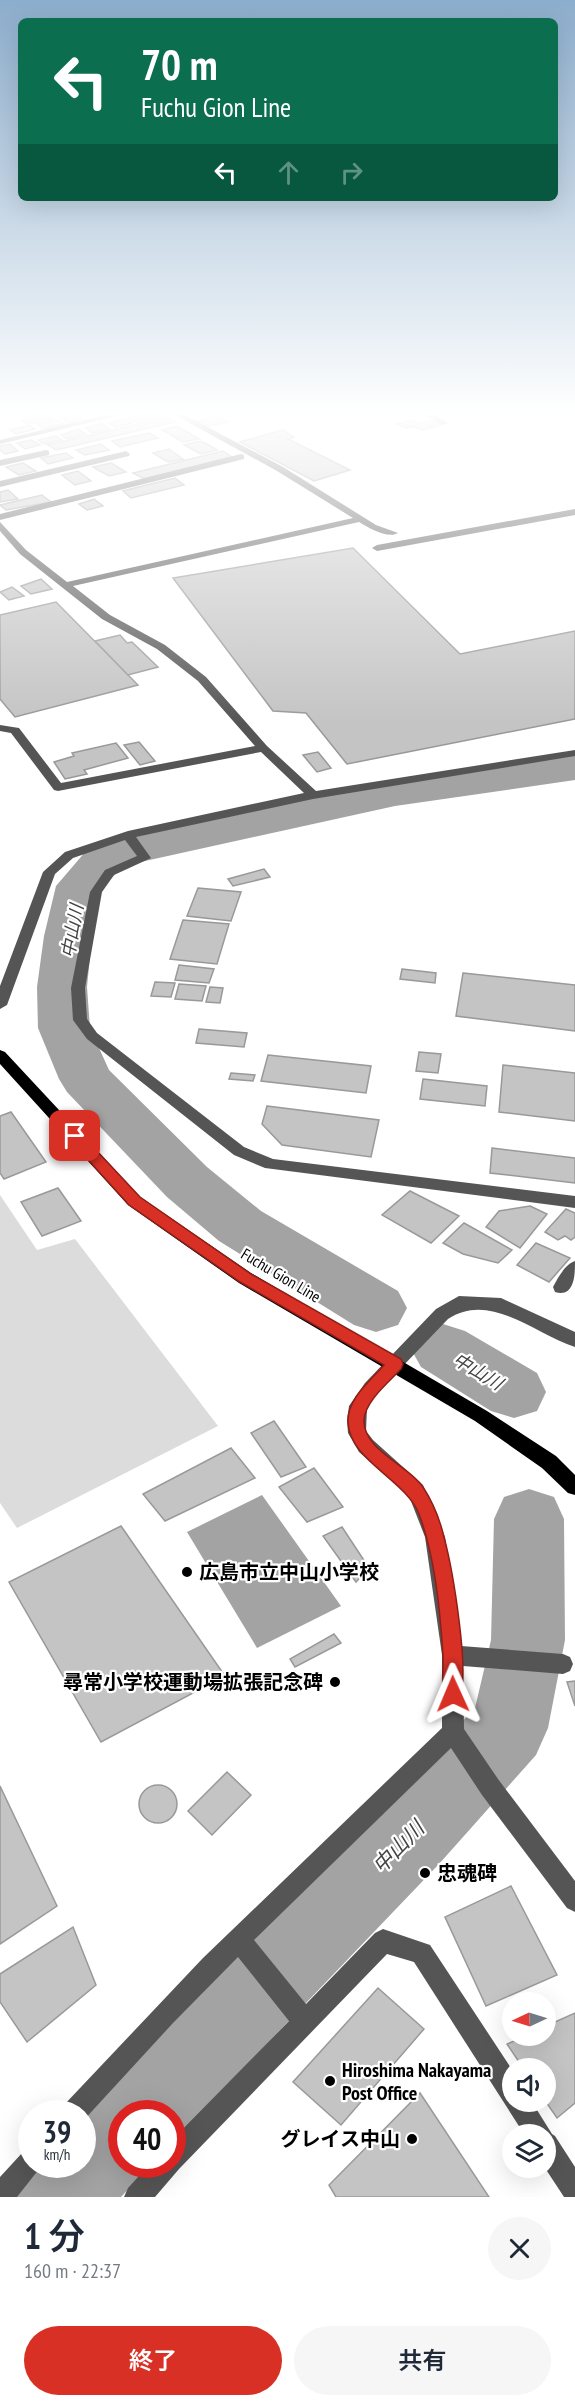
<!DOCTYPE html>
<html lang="ja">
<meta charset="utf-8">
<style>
:root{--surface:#fff;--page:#f6f6f7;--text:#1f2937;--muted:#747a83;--accent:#d93025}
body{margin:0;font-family:"PT Sans Narrow","Noto Sans JP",sans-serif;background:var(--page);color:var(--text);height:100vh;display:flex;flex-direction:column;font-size:22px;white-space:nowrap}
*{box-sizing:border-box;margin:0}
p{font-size:20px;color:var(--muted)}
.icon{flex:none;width:33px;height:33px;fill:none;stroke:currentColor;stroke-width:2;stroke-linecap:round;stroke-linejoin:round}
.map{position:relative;height:2197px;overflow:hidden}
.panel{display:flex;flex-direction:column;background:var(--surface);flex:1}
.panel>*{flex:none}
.top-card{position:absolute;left:18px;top:18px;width:540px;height:183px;border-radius:9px;box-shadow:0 6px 24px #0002;background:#0b6e4f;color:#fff;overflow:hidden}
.needle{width:39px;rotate:266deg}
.controls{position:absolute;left:502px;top:1992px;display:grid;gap:12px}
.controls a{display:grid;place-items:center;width:54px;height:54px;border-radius:50%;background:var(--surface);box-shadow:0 6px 24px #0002;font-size:30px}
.speed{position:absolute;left:18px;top:2100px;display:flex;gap:12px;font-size:30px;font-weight:700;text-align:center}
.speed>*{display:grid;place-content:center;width:78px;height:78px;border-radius:50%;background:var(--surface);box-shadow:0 6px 24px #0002;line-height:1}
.speed small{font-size:15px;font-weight:400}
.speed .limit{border:9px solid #d22;background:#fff;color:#111}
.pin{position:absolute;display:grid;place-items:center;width:51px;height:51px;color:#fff;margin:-26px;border-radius:12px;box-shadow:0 3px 9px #0006}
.me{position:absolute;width:66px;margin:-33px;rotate:359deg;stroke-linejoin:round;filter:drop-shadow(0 0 4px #0008)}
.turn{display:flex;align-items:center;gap:21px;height:126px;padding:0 24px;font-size:27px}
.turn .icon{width:78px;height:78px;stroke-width:2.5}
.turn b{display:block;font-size:42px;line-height:51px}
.lanes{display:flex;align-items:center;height:57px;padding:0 24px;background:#0003;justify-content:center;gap:30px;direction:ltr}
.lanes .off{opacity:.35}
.round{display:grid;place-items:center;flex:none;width:63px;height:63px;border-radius:32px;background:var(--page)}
.head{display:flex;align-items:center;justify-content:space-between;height:102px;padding:0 24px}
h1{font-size:36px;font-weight:600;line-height:45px}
.cta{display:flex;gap:12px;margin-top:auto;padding:12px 24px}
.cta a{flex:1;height:69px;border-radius:36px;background:var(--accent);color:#fff;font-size:24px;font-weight:600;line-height:69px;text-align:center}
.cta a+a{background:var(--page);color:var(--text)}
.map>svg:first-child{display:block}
.green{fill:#dcdcdc}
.water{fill:#a3a3a3}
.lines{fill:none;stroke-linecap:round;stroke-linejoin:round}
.river{fill:#a3a3a3;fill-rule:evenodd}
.building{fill:#c4c4c4;stroke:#999;stroke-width:1.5}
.minor{fill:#555;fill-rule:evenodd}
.major{fill:#000;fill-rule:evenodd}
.route{fill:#d93025;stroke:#8d1f18;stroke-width:1.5}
.poi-dot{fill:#000;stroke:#fff;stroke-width:2}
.labels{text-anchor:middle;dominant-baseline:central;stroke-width:4.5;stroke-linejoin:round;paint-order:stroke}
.street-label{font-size:16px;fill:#000;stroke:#fff}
.water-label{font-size:18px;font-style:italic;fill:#444;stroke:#fff}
.near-poi-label{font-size:20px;font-weight:bold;fill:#000;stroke:#fff;text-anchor:start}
.near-water-label{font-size:21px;font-style:italic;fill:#444;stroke:#fff}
</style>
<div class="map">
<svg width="575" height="2197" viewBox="0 0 575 2197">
<rect width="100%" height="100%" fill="#fff"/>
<!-- green -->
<path class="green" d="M0 1195 37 1250 75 1239 218 1426 17 1528 0 1503Z"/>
<!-- water -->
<path class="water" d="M262 1495 341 1606 257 1648 187 1532Z"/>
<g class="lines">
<!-- river -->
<g class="river">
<path d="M575 754V780L395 806 136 863 118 871 102 889 92 936 87 987 90 1028 109 1070 207 1167 261 1211 398 1291 407 1308 398 1325 376 1332 354 1325 219 1241 167 1197 67 1092 59 1079 38 1028 37 987 44 936 56 886 86 851 106 843 395 780Z"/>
<path d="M443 1324 465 1331 537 1373 546 1392 537 1411 514 1418 491 1411 421 1367 411 1349 421 1331Z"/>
<path d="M529 1489 554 1497 564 1519 565 1640 548 1728 536 1755 439 1864 172 2143V2114H122V2164H152L121 2197H9L23 2164 32 2155V2164H82V2114H73L90 2097 100 2092 105 2082 381 1806 475 1708 491 1640 494 1519 504 1497Z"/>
</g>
</g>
<!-- building -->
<g class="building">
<path d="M29 415H47L52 418 27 424 22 421 33 417Z"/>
<path d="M78 415 82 419 68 423 60 418Z"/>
<path d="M140 415H162L163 416 137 422 128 418Z"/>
<path d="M219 416 228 422 206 427 196 421Z"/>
<path d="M168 417 175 422 56 450 48 445Z"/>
<path d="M56 419 64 424 43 429 37 424Z"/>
<path d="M125 419 132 423 116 427 108 423Z"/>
<path d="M413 420 419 424 431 421 439 426 422 430 414 427 406 428 397 424Z"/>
<path d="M102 423 109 429 92 433 85 428Z"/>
<path d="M29 425 35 429 16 434 10 430Z"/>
<path d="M177 426 199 439 183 442 162 430Z"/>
<path d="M78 429 86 434 67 439 61 435Z"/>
<path d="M282 430 294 437 288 439 350 470 314 481 240 442Z"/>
<path d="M149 433 158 438 120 447 112 441Z"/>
<path d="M56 436 62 440 44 444 38 440Z"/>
<path d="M31 440 40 445 25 449 17 443Z"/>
<path d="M200 441 209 445 217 450 201 454 184 445Z"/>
<path d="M10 444 18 451 5 454 0 450V446Z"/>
<path d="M101 444 109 450 85 455 76 450Z"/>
<path d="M169 449 183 459 168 462 153 453Z"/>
<path d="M223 451 232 457 144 479 133 473Z"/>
<path d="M66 453 73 458 48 464 41 458Z"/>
<path d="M23 463 36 471 19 475 6 467Z"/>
<path d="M111 463 126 472 109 476 93 467Z"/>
<path d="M78 471 91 481 75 485 62 475Z"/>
<path d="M175 478 184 485 131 498 123 491Z"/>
<path d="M8 490 18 499 0 502V492Z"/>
<path d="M42 495 51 502 6 510 0 505Z"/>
<path d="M94 499 103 506 87 510 79 504Z"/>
<path d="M353 548 460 654 575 631V719L347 764 306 713 273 711 173 578Z"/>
<path d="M41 579 52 589 31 594 21 586Z"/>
<path d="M12 587 24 596 9 600 0 592Z"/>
<path d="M56 602 138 685 15 717 0 699V615Z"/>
<path d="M120 635 127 643 132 642 158 667 128 675 95 641Z"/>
<path d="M139 742 155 761 140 765 124 745Z"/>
<path d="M116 743 128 758 84 770 87 774 65 779 54 762 74 756 72 753Z"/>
<path d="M318 752 331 768 317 772 303 755Z"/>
<path d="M264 869 270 877 233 886 228 879Z"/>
<path d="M198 888 241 892 231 921 187 916Z"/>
<path d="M183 920 229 924 217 964 170 959Z"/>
<path d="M179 965 214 969 209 983 175 980Z"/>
<path d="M402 969 436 973 435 983 400 979Z"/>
<path d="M463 973 575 985V1031L456 1016Z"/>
<path d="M155 982 175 983 171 997 151 996Z"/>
<path d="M179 984 206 986 202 1001 175 999Z"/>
<path d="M210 987 223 988 220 1003 206 1002Z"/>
<path d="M199 1029 247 1033 244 1047 196 1043Z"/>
<path d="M419 1052 441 1054 438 1073 416 1071Z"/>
<path d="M268 1055 371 1066 366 1093 261 1081Z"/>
<path d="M503 1065 575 1073V1121L499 1112Z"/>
<path d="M231 1073 255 1075 253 1081 229 1079Z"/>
<path d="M423 1079 487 1086 485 1106 420 1099Z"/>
<path d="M267 1106 379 1120 371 1157 282 1145 262 1124Z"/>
<path d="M11 1112 46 1162 4 1179 0 1173V1116Z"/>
<path d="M492 1148 575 1158V1183L490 1173Z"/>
<path d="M58 1188 81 1221 42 1236 21 1202Z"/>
<path d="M410 1191 459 1216 431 1243 382 1215Z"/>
<path d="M530 1206 547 1214 520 1248 486 1227 499 1211Z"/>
<path d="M566 1209 575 1213V1237L571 1240 565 1236 558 1240 545 1232Z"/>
<path d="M464 1223 512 1250 498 1263 463 1254 443 1243Z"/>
<path d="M536 1243 570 1258 549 1282 517 1265Z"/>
<path d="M274 1421 306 1467 281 1477 251 1433Z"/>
<path d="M231 1448 255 1478 165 1521 143 1494Z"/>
<path d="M314 1468 343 1507 307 1522 279 1487Z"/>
<path d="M121 1526 225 1676 101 1742 9 1582Z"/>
<path d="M342 1527 369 1568 356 1582 323 1536Z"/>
<path d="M334 1634 341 1643 295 1667 290 1659Z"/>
<path d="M575 1681V1706L567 1682Z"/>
<path d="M227 1772 251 1795 212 1835 188 1811Z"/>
<circle cx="158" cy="1804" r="19"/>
<path d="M0 1786 57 1906 0 1944Z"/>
<path d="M511 1886 557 1975 486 2006 445 1917Z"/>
<path d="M73 1927 96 1985 27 2042 0 2002V1974Z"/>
<path d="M378 1988 424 2029 341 2125 293 2082Z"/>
<path d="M575 2013V2103L557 2118 546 2102V2068H523L507 2044 526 2036H546V2026Z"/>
<path d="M420 2093 489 2197H336L329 2185Z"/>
</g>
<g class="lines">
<!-- minor -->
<g class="minor">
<path d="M106 415H121L0 444V440Z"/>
<path d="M175 415H185L283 467 376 525 398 533C388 539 369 528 359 522L73 586 110 615 165 645 206 677 267 746 316 791 575 750V756L313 799 136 837 151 858 114 875 102 892 85 988 87 1019 97 1033 244 1147 273 1159 575 1196V1208L265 1168 234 1155 87 1039 73 1020 71 988 90 892 105 870 137 856 125 840 73 858 55 874 7 1005 0 1009V986L43 872 65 852 128 831 304 793 261 752 58 791 54 790 11 733 0 731V725L19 728 61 783 255 746 198 681 157 649 102 619 20 554 0 531V522L26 550 67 582 353 518 277 471Z"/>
<path d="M424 415H435L448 423 441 425Z"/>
<path d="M46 450 49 451V455L0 466V460Z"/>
<path d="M126 451 130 454 129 456 0 487V481Z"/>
<path d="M241 454 244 455V459L0 520V514Z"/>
<path d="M575 509V515L377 551 372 548 377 545Z"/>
<path d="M575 1261C575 1274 575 1298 555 1292L553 1287C558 1278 565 1264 575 1261Z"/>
<path d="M459 1296 501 1298 575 1332V1347C535 1334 490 1291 448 1319L377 1393 367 1408 366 1431 373 1440 423 1485 425 1491 445 1537 461 1646 563 1654 570 1657 573 1664 570 1671 563 1674 463 1666 464 1729 498 1779 575 1881V1912L567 1908 482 1795 451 1748 254 1940 306 2004 375 1933 383 1929 430 1945 513 2071V2102H532L552 2134 555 2136 575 2167V2197H564L545 2168 546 2134H524L414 1962 387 1954 179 2169 155 2197H124L128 2188 150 2164H172V2140L289 2021 238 1957 173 2023 82 2122V2114H61L64 2105 203 1958 442 1728V1655L425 1537 409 1496 359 1452 348 1433 347 1420 349 1406 365 1383 436 1309Z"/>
<path d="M32 2148V2164H43L17 2197H0V2177L23 2152Z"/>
</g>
<!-- major -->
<path class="major" d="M0 1050 5 1052 140 1197 251 1273 487 1411 556 1456 575 1475V1495L568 1493 542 1468 475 1421 239 1283 128 1205 0 1064Z"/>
</g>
<!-- sky -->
<linearGradient id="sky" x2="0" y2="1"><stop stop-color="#8cadcc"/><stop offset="0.57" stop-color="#fff"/><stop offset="1" stop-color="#fff" stop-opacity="0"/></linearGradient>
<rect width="575" height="723" fill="url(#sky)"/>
<!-- route -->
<path class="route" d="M75 1131 80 1133 140 1197 251 1274 401 1359 403 1364 401 1369C389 1382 365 1401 364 1420 363 1450 408 1465 423 1487 432 1501 440 1520 444 1537 452 1567 471 1674 459 1700L453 1703 446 1700C440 1686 444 1669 443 1655 440 1609 435 1557 419 1514 405 1479 349 1460 348 1422 347 1399 370 1381 384 1365L240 1282 129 1205 70 1140V1133Z"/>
<!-- markers -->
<g class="poi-dot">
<circle cx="187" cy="1572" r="6"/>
<circle cx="335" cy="1682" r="6"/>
<circle cx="425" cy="1873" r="6"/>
<circle cx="330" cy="2081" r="6"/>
<circle cx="412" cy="2139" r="6"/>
</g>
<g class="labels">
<!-- street labels -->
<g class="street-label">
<text transform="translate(281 1275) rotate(31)">Fuchu Gion Line</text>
</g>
<!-- water labels -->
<g class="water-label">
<text transform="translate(72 931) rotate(-80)">中山川</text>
<text transform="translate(478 1371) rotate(31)">中山川</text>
</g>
<!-- near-poi labels -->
<g class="near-poi-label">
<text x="199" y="1572">広島市立中山小学校</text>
<text x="323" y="1682" text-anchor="end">尋常小学校運動場拡張記念碑</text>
<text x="437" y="1873">忠魂碑</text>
<text x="342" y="2070">Hiroshima Nakayama<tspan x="342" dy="23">Post Office</tspan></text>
<text x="400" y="2139" text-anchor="end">グレイス中山</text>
</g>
<!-- near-water labels -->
<g class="near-water-label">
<text transform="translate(398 1847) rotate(-46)">中山川</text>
</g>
</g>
</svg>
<div class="controls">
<a><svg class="needle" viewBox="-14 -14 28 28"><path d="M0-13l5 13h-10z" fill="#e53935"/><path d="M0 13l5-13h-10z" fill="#747a83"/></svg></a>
<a><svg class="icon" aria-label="sound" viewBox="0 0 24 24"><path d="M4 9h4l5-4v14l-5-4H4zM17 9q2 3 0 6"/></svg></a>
<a><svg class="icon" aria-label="layers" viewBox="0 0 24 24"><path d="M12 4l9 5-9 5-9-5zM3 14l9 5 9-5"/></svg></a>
</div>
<div class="speed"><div>39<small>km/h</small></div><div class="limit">40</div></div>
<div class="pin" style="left:75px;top:1136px;background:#d93025"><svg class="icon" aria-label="arrive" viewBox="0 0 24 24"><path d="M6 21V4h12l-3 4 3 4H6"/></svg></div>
<svg class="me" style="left:453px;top:1694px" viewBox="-20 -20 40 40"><path d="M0-17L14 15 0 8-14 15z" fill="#d93025" stroke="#fff" stroke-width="4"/></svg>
<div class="top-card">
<div class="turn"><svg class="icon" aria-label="left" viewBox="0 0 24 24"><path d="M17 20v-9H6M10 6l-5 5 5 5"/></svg><div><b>70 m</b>Fuchu Gion Line</div></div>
<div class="lanes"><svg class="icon" aria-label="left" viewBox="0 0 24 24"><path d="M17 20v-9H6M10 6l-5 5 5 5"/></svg><svg class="icon off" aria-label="ahead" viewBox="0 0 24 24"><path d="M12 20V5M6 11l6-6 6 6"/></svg><svg class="icon off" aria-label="right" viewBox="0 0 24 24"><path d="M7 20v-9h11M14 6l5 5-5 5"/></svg></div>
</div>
</div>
<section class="panel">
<div class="head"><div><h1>1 分</h1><p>160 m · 22:37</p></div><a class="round"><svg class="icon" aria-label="close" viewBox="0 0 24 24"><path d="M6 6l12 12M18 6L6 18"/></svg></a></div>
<div class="cta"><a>終了</a><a>共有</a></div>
</section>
